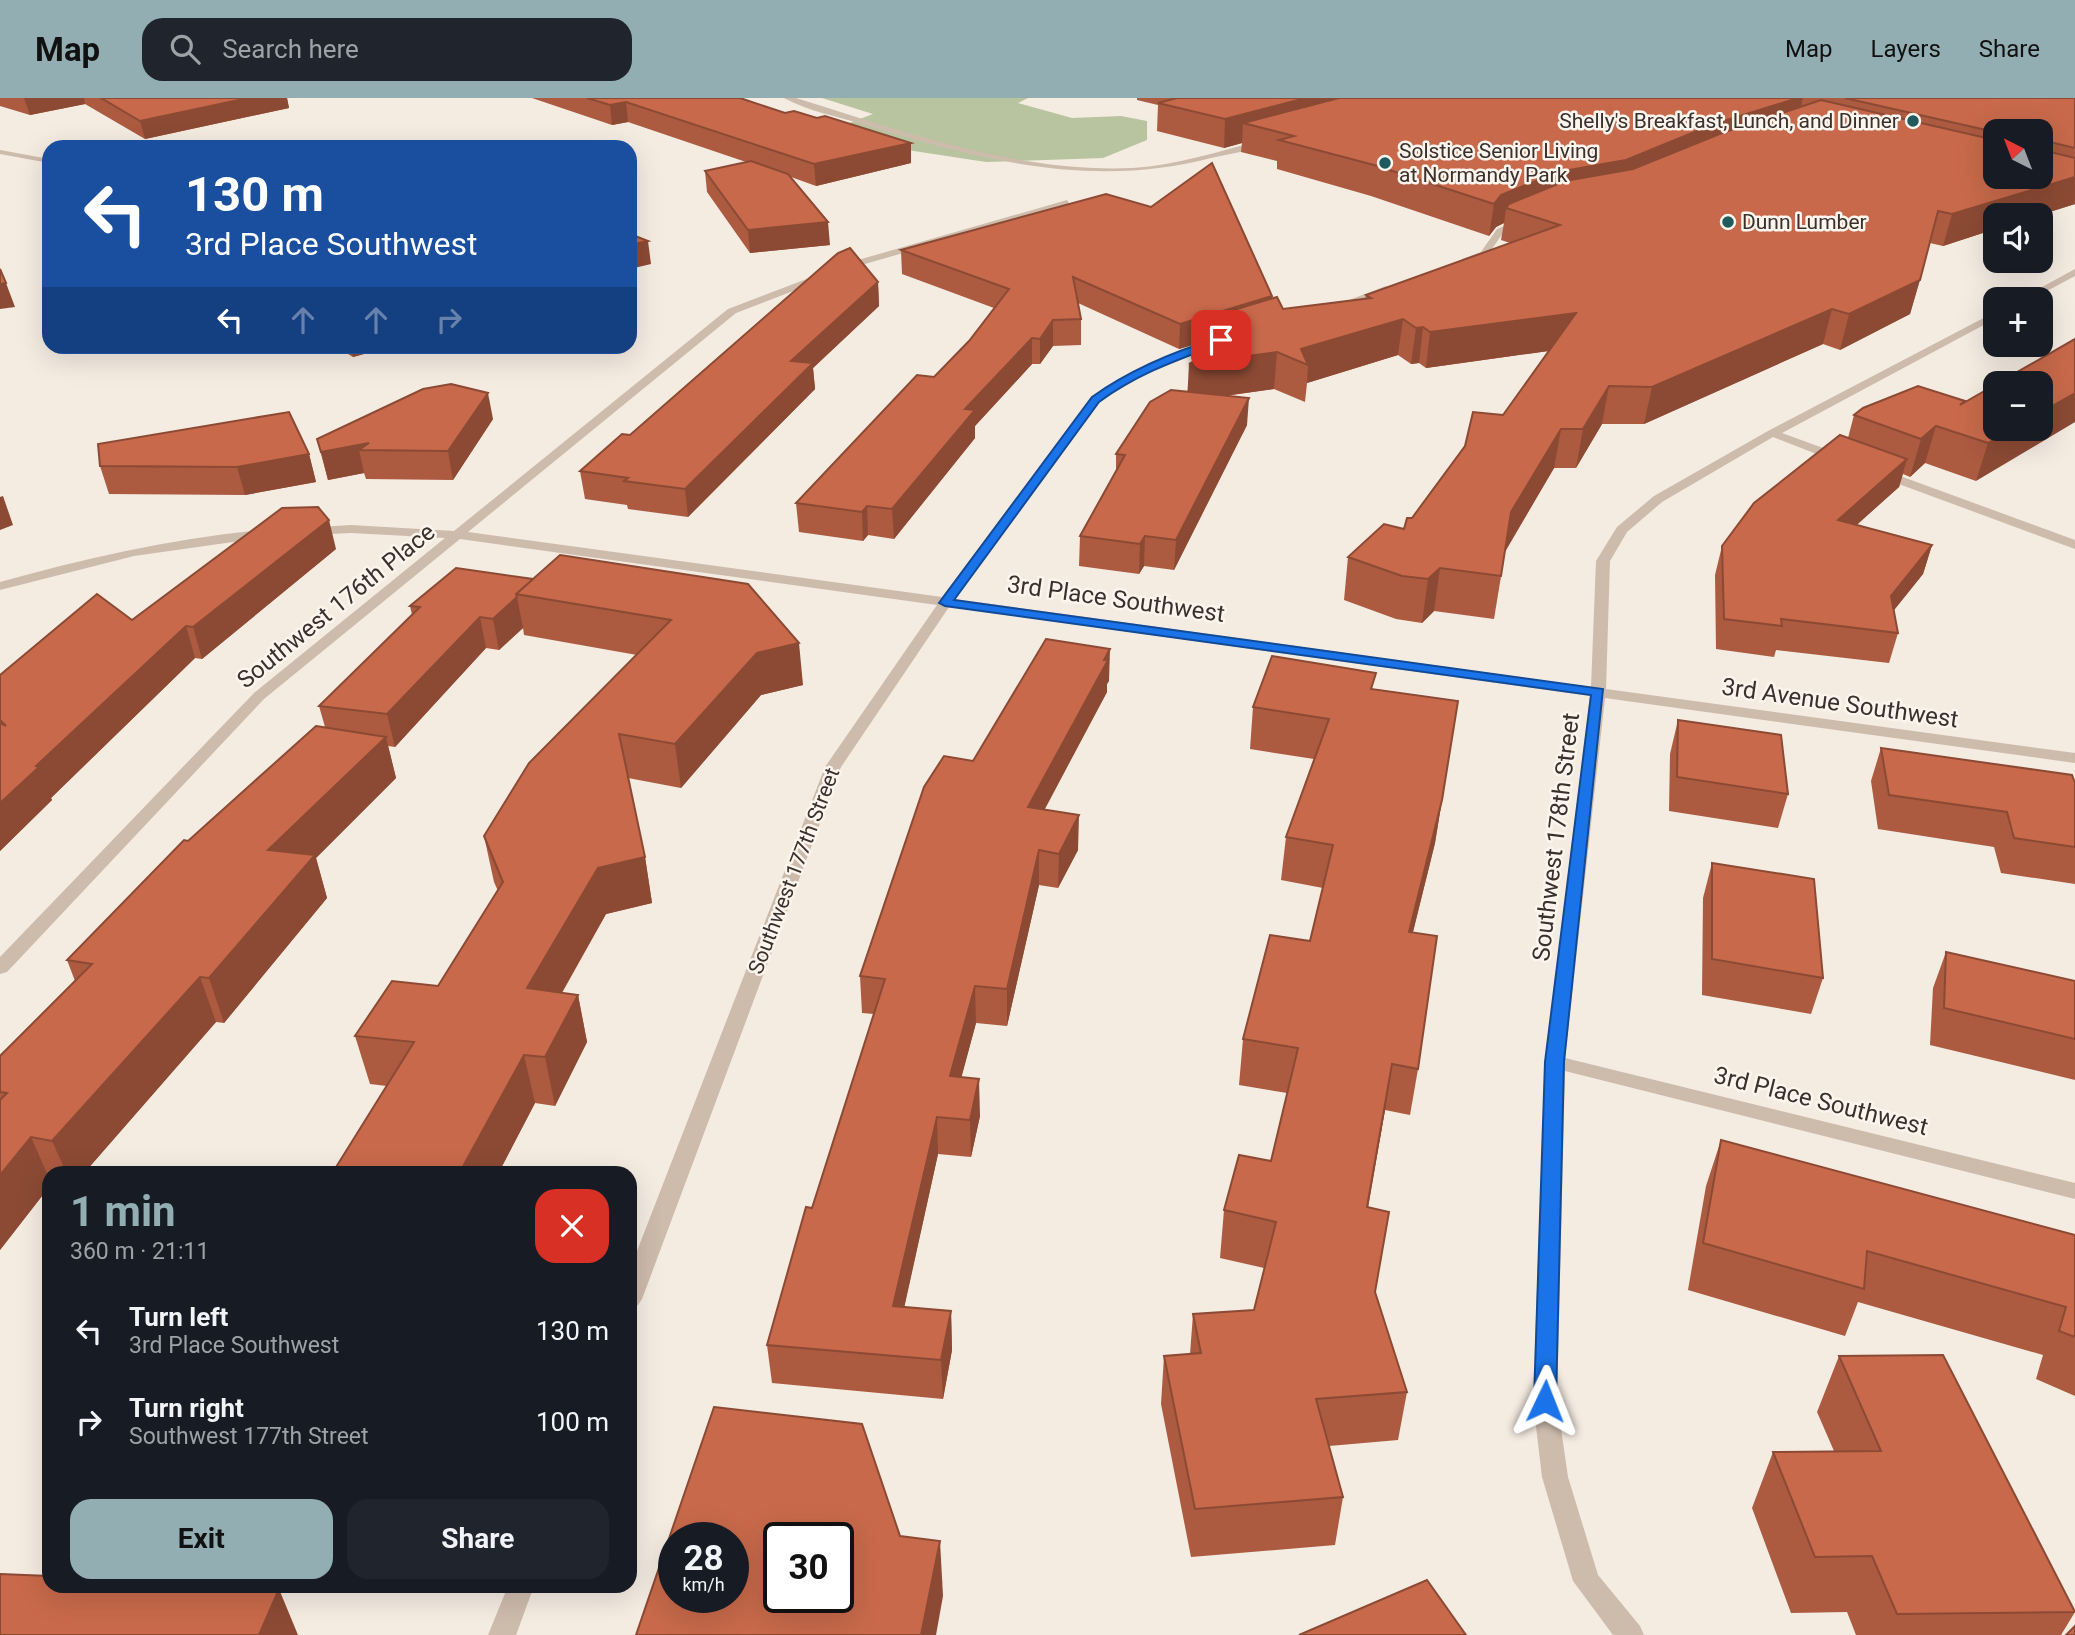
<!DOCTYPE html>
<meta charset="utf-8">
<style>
:root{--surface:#171b24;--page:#20242c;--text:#f1f3f6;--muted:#9ea1a6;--accent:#92aeb2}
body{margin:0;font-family:Roboto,sans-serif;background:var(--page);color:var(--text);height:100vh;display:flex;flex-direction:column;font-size:26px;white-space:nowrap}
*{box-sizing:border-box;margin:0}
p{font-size:23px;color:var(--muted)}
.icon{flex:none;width:38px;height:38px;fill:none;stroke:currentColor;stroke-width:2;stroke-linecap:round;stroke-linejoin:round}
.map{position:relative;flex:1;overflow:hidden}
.drawer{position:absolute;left:42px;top:1068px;width:595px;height:427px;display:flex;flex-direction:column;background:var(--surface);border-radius:21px;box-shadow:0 7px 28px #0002}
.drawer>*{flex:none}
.guide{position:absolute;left:42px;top:42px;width:595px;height:214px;border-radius:21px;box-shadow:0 7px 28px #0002;background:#1a4fa0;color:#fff;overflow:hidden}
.needle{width:46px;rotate:318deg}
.fabs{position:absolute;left:1983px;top:21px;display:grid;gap:14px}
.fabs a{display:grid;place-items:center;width:70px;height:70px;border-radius:14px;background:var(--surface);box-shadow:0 7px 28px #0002;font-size:35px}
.speed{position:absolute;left:658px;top:1424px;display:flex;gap:14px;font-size:35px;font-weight:700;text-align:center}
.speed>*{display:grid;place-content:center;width:91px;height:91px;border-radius:50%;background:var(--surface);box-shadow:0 7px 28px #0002;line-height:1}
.speed small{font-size:18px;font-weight:400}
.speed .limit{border:4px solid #111;border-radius:10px;background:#fff;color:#111}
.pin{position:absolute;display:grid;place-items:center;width:60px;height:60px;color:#fff;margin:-30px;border-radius:14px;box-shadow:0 4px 10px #0006}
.me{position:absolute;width:77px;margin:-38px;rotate:2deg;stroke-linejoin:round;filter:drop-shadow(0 0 5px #0008)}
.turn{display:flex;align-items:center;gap:24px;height:147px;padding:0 28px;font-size:32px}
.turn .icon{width:91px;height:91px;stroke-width:2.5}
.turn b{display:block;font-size:49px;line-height:60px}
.lanes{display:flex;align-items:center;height:66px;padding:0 28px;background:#0003;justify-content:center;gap:35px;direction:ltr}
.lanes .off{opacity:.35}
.round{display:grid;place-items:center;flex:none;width:74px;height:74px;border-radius:21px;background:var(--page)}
.headline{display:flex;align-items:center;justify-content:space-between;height:119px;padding:0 28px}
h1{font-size:42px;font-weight:700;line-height:52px;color:var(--accent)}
.button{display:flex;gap:14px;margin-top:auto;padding:14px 28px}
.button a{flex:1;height:80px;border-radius:21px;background:var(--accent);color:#111;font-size:28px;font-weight:700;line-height:80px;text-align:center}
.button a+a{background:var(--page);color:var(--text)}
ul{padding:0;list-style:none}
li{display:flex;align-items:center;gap:21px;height:91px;padding:0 28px}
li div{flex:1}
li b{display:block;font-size:26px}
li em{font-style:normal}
header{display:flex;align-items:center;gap:42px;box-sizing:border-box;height:98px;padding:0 35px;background:var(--accent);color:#111}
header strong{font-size:33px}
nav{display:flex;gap:38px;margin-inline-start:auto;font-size:24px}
.search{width:490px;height:63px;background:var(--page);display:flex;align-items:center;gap:18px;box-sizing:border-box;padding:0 24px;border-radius:21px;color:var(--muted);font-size:26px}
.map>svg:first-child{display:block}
.green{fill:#b8c4a0}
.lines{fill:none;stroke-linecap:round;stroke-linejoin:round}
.minor{fill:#cdbbac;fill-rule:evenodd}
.wall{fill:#ac5a40;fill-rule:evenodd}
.shaded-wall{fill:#8c4a34}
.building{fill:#c8694b;stroke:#8c4a34;stroke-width:2;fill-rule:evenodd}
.route{fill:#1a73e8;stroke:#114b97;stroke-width:2}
.poi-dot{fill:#1f5a5e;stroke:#fbf5ee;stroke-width:2.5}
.labels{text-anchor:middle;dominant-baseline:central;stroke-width:5;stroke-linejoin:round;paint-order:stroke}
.far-poi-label{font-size:21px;fill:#3b302b;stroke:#fbf5ee;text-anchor:start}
.far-street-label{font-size:21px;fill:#3b302b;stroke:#fbf5ee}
.street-label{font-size:24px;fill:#3b302b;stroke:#fbf5ee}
</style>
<header>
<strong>Map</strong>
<div class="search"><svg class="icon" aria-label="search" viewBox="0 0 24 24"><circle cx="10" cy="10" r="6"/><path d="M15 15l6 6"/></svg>Search here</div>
<nav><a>Map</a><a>Layers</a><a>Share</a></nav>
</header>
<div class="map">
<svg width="2075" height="1537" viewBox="0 0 2075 1537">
<rect width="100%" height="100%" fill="#f4ebe1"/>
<!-- green -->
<path class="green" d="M822 0H1028L1018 5 1072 20 1121 18 1147 23V42L1103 60 986 64 881 48 844 27 873 16Z"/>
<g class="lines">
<!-- minor -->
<g class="minor">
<path d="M784 0H796C905 34 1017 75 1133 70 1177 67 1220 53 1263 42L1267 44C1252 53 1229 56 1211 60 1093 91 979 62 865 27 840 19 807 13 784 0Z"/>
<path d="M0 52 49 61V65L0 56Z"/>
<path d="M1067 102 1070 107 858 168 736 215 468 434 942 499 1092 299 1151 264 1219 240 1223 241V245L1158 269 1100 303 955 501 1591 589 1596 463 1617 429 1654 398 1768 333 1995 214V221L1782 335 1845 358V364H1837L1773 339 1662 404 1627 434 1610 463 1606 591 2075 655V665L1605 600 1565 960 2075 1085V1101L1565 973 1557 1303 1568 1379 1598 1477 1640 1528 1644 1537H1613L1573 1483 1542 1379 1533 1303 1545 964 1590 598 949 509 841 669 642 1201 638 1207 630 1210V1171L825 669 937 507 460 441 264 601 7 874 0 876V859L254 595 445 440 351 435 309 437 304 436V430L351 427 454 433 728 211 851 164Z"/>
<path d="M1523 120 1526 125 1503 135 1487 158 1462 165V161L1481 154 1497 131Z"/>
<path d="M2075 171V178L2032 201H2020Z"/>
<path d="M1386 188 1389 189V193L1337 212 1328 210Z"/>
<path d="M1881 371 2075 442V451L1877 378V372Z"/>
<path d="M271 431 278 435 276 438 134 458 0 492V484C89 459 179 439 271 431Z"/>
<path d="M508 1488H534L516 1537H488Z"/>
</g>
</g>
<!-- wall -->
<g class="wall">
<path d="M0 0H287L289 10 145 41 85 6 30 17 0 8Z"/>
<path d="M532 0H740L785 15 817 20 911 45V65L816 88 791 79 830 147 750 155 707 94 705 73 746 64 628 24 612 27Z"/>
<path d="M1137 0H2075V106L2040 117H1995V131L1943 148 1930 145 1910 216 1840 252 1823 246 1644 326H1602L1576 370H1554L1505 454 1494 521 1434 513 1422 525 1396 521 1344 502 1348 459 1404 431 1503 317 1548 253 1426 270 1419 265 1411 266 1398 257 1307 285 1305 304 1274 291 1225 298 1247 327 1174 472 1144 468 1139 476 1079 468 1080 438 1116 373V356L1187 294 1199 260 1195 258 1196 246 1179 251 1078 205 1081 221V247L1053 248 1040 266H1032L975 328V340L894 441 868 437 863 443 799 434 796 405 934 279 969 243 994 210 902 176 901 152 1272 198V201L1283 211 1365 201 1366 197 1510 145 1501 142 1504 125 1496 129 1489 138 1371 98 1277 71V63L1241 54 1242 45 1224 50 1157 33 1158 7 1137 2ZM1995 33H2040L1995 79Z"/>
<path d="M878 184 879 208 813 270 815 291 688 419 628 411 627 407 585 401 580 373 630 337Z"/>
<path d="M2075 241 1976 383 1925 365 1910 379 1903 376 1899 389 1856 427 1932 447 1923 476 1894 512 1898 535 1889 565 1776 552 1774 559 1716 551 1715 477 1722 448 1848 340 1854 317 1965 303 1964 305Z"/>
<path d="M312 248H393L353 259 338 250 322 254Z"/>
<path d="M493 321 453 382 366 381 364 375 328 382 317 341Z"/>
<path d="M309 356 316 384 245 397 109 396 100 368Z"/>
<path d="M336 451 202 561 195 560 51 700 52 702 0 753V577L132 522Z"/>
<path d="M560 457 803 587 761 597 681 690 628 680 645 759 652 805 606 816 562 895 578 897 587 944 555 1008 535 1005 499 1074H333L387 988 370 986 355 938 438 888 498 793 494 784 484 738 637 557 524 537 523 530 499 552 486 550 395 649 388 648 396 680 316 760 327 800 224 925 216 924 85 1074H49V1089L0 1152V958L75 883 67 862 188 743 325 629 319 608 412 517 410 508 533 481Z"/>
<path d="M1109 583 1107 586V594L1044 711 1078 752 1058 790 1039 787 1007 928 976 925 961 979 980 1018 971 1059 938 1056 904 1209 951 1213 952 1252 943 1301 772 1285 767 1247 812 1110 874 916 862 915 860 878Z"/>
<path d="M1374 591 1458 603 1435 745 1413 834 1418 971 1410 1017 1385 1012 1368 1110 1375 1195 1407 1294 1398 1342 1329 1348 1343 1399 1335 1447 1191 1459 1161 1306 1164 1258 1190 1256 1193 1216 1254 1212 1264 1170 1220 1160 1224 1112 1271 1063 1287 995 1239 987 1243 941 1310 843 1323 790 1281 782 1286 739 1314 661 1250 651 1253 609Z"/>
<path d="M1678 622 1788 696 1778 730 1669 713 1670 656Z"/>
<path d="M1881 650 2075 685V786L2001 775 1994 749 1878 731 1871 683Z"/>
<path d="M1712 765 1823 880 1811 916 1702 897 1703 800Z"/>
<path d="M1946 854 2075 883V982L1930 947 1933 890Z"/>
<path d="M1721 1042 2075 1137V1298L2036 1281 2043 1257 1858 1204 1845 1238 1688 1192 1706 1088Z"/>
<path d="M1839 1258 2075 1514 2061 1537H1856L1847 1514 1791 1515 1752 1410 1773 1354 1834 1353 1817 1314Z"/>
</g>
<!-- shaded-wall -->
<g class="shaded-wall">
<path d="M24 0H84L85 6 30 17Z"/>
<path d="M248 0H287L289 10 145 41 140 23Z"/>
<path d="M1306 0H1358L1243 25 1242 45 1224 50 1225 21Z"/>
<path d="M1798 0H1803L1797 26 1506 110 1504 125 1496 129 1489 138 1494 106 1501 97 1558 74Z"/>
<path d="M626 4 628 24 612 27 610 7Z"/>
<path d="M911 45V65L816 88 814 66Z"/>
<path d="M2075 79V106L2040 117H1995V131L1943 148 1952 116Z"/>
<path d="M828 124 830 147 750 155 748 132Z"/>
<path d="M648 143 651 166 630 171V147Z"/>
<path d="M1920 182 1910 216 1840 252 1849 216Z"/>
<path d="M878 184 879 208 813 270 815 291 688 419 685 391 791 263Z"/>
<path d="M6 185 15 209 0 211V186Z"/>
<path d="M1272 198 1270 223H1197L1196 246 1179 251 1180 226Z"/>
<path d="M1832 211 1823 246 1644 326 1652 289Z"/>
<path d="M1576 215 1570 250 1426 270 1430 234Z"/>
<path d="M1403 221 1398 257 1307 285 1308 267 1301 251Z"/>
<path d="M1053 222V248L1040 266V241Z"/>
<path d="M1423 229 1419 265 1411 266 1416 230Z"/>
<path d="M1032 240V266L975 328V340L894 441 892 411 965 311Z"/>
<path d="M320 248H338V250L322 254Z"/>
<path d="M351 248H393L353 259Z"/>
<path d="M1277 254 1274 291 1187 303 1189 266Z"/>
<path d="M1609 288 1602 326 1576 370 1583 331Z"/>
<path d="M488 295 493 321 453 382 448 353Z"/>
<path d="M2075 295V324L1976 383 1988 345 2013 331H2040V315Z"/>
<path d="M1249 300 1247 327 1174 472 1176 442Z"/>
<path d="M1936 328 1925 365 1910 379 1921 341Z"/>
<path d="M1561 331 1554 370 1504 455 1511 414Z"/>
<path d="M369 345 359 352 364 375 328 382 321 354Z"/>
<path d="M309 356 316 384 245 397 237 369Z"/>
<path d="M1907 361 1899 389 1830 451 1838 422Z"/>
<path d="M3 398 13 427 0 432V399Z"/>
<path d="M867 408 868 437 863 443 862 414Z"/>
<path d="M329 422 336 451 202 561 193 529Z"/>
<path d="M1145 438 1144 468 1139 476 1140 446Z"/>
<path d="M1932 447 1923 476 1882 527 1891 498Z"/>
<path d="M1440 470 1434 513 1422 525 1428 481Z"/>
<path d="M517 499 523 530 499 552 493 521Z"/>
<path d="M480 519 486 550 395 649 387 616Z"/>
<path d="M186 528 195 560 51 700 52 702 0 753V705L36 668Z"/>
<path d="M799 545 803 587 761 597 681 690 675 646 757 555Z"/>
<path d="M1110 551 1109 583 1107 586V594L1028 743V709Z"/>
<path d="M386 639 396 680 316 760 327 800 224 925 209 880 268 752Z"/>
<path d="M1442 702 1435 745 1402 878 1409 834Z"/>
<path d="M1079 717 1078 752 1058 790 1059 756Z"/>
<path d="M1039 752V787L1007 928V891Z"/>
<path d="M645 759 652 805 606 816 537 938 527 890 598 770Z"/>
<path d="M200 879 216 924 85 1074H66L52 1043Z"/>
<path d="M975 888 976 925 952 1015 950 978Z"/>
<path d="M578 897 587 944 555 1008 545 959Z"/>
<path d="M524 957 535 1005 499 1074H460Z"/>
<path d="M1392 966 1385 1012 1359 1157 1367 1109Z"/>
<path d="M979 981 980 1018 971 1059 970 1022Z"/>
<path d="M937 1019 938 1056 896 1247 893 1208Z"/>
<path d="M31 1039 49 1080V1089L0 1152V1077Z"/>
<path d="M951 1213 952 1252 943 1301 941 1262Z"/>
<path d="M940 1443 943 1498 936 1537H921Z"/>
<path d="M279 1491 298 1537H259Z"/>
</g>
<!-- building -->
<g class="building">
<path d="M101 0H248L140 23Z"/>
<path d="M587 0H740L785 15 794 13 817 20 825 18 911 45 814 66 626 4 610 7Z"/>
<path d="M1177 0H1306L1225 21 1158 5Z"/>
<path d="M1339 0H1798L1714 26 1626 62 1558 74 1501 97 1494 106 1374 67 1279 42 1294 38 1243 25Z"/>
<path d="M1845 0H2075V50L2050 44 2044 49 2046 53 2075 60V79L1952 116 1938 113 1920 182 1849 216 1832 211 1652 289 1609 288 1583 331H1561L1511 414 1501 478 1440 470 1428 481 1402 478 1348 459 1384 426 1404 431 1407 420H1412L1465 348 1473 314 1503 317 1576 215 1430 234 1423 229 1416 230 1403 221 1301 251 1308 267 1277 254 1189 266 1235 238 1197 223 1277 199 1283 211 1371 200 1366 197 1560 127 1506 110 1509 106 1565 83 1633 71 1722 35 1821 2 1995 42V79H2040V33H1995V34Z"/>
<path d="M751 63 788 76 828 124 748 132 705 73Z"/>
<path d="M1212 65 1272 198 1180 226 1073 179 1081 221 1053 222 1040 241 1032 240 965 311 975 312 892 411 867 408 862 414 796 405 917 277 934 279 969 243 1009 191 901 152 1106 96 1151 109Z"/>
<path d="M630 136 648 143 630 147Z"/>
<path d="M850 150 878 184 791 263 813 265 685 391 624 383 628 380 580 373 622 336 630 337 838 155Z"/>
<path d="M0 171 6 185 0 186Z"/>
<path d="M2075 241V295L2040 315V285H1998Z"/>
<path d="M451 286 488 295 448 353 359 352 369 345 321 354 317 341 423 291Z"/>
<path d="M1995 287V331H2013L1988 345 1936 328 1921 341 1854 317 1863 310 1918 288 1965 303 1960 307Z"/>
<path d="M1171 292 1249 300 1176 442 1145 438 1140 446 1080 438 1125 357 1116 356 1150 304Z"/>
<path d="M289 314 309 356 237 369 100 368 98 346Z"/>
<path d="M1840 337 1907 361 1838 422 1932 447 1891 498 1898 535 1781 521 1782 528 1724 521 1722 448 1754 405Z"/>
<path d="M318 409 329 422 193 529 186 528 36 668 39 669 0 705V625L6 628 0 622V577L97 496 132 522 282 410Z"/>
<path d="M560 457 748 486 799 545 757 555 675 646 619 636 645 759 598 770 527 890 578 897 545 959 524 957 460 1074H333L414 944 355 938 392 883 438 888 503 784 484 738 529 665 671 522 516 496Z"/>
<path d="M456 470 533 481 516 496 517 499 493 521 480 519 387 616 319 608 420 509 410 508Z"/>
<path d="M1046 541 1110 551 1104 562H1108L1028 709 1079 717 1059 756 1039 752 1007 891 975 888 950 978 979 981 970 1022 937 1019 893 1208 951 1213 941 1262 767 1247 806 1109 812 1110 885 881 860 878 924 689 944 658 973 663Z"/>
<path d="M1272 558 1376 575 1371 591 1458 603 1442 702 1409 834 1437 838 1418 971 1392 966 1367 1109 1389 1114 1375 1194 1407 1294 1316 1301 1343 1399 1195 1411 1164 1258 1201 1255 1193 1216 1254 1212 1276 1124 1224 1112 1239 1057 1271 1063 1298 950 1243 941 1270 837 1310 843 1333 747 1286 739 1329 621 1253 609Z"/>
<path d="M1678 622 1781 637 1788 696 1677 679Z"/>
<path d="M316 628 386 639 268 752 315 757 209 880 200 879 52 1043 31 1039 0 1077V1002L7 995 0 994V958L92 866 67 862 184 742 188 743Z"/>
<path d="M1881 650 2072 677 2075 685V749L2014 740 2007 714 1889 697Z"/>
<path d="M1712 765 1814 781 1823 880 1712 861Z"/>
<path d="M1946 854 2075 883V941L1944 910Z"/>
<path d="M1721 1042 2075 1137V1239L2059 1233 2066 1209 1867 1153 1864 1191 1703 1145Z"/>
<path d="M1943 1257 2075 1514 1897 1516 1872 1458 1815 1459 1773 1354 1881 1353 1839 1258Z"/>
<path d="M714 1309 862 1326 900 1438 940 1443 921 1537H636ZM674 1440H733V1500H674ZM779 1440H838V1500H779Z"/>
<path d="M0 1476 49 1478V1488H215L279 1491 259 1537H0Z"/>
<path d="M1427 1482 1466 1537H1299Z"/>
<path d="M2075 1528V1537H2066Z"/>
</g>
<!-- route -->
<path class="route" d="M1221 239 1225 244C1180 261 1138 275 1099 304L954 502 1603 591 1564 964 1556 1303 1553 1309 1545 1312 1537 1309 1534 1303 1545 964 1591 597 945 508 939 505 1092 299C1131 271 1175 253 1221 239Z"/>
<!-- markers -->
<g class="poi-dot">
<circle cx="1913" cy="23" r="7"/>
<circle cx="1385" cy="65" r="7"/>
<circle cx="1728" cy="124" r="7"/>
</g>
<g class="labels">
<!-- far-poi labels -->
<g class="far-poi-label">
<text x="1899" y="23" text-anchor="end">Shelly's Breakfast, Lunch, and Dinner</text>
<text x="1399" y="53">Solstice Senior Living<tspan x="1399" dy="24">at Normandy Park</tspan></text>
<text x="1742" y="124">Dunn Lumber</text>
</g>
<!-- far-street labels -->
<g class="far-street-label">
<text transform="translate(794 773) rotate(-69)">Southwest 177th Street</text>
</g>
<!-- street labels -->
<g class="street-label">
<text transform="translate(1116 501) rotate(8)">3rd Place Southwest</text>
<text transform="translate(336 508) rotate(-39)">Southwest 176th Place</text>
<text transform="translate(1840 605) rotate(8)">3rd Avenue Southwest</text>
<text transform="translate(1556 739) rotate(-83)">Southwest 178th Street</text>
<text transform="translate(1821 1003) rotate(14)">3rd Place Southwest</text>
</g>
</g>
</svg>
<div class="fabs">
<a><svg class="needle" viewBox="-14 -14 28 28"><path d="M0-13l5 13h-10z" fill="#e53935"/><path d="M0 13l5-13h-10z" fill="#9ea1a6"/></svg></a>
<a><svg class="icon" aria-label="sound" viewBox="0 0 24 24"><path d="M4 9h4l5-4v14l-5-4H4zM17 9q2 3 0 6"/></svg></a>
<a>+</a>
<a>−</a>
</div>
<div class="speed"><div>28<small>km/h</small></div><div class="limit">30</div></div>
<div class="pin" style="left:1221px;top:242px;background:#d93025"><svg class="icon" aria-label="arrive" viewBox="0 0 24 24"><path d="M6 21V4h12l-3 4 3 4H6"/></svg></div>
<svg class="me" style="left:1545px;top:1303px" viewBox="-20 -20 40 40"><path d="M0-17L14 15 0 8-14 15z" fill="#1a73e8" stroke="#fff" stroke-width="4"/></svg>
<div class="guide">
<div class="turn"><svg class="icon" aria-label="left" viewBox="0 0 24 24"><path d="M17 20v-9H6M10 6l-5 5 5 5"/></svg><div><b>130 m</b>3rd Place Southwest</div></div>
<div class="lanes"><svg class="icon" aria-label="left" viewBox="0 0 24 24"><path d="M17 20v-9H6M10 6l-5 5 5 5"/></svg><svg class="icon off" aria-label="ahead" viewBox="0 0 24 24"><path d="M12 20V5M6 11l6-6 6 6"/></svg><svg class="icon off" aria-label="ahead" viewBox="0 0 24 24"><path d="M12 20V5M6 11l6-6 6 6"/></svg><svg class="icon off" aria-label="right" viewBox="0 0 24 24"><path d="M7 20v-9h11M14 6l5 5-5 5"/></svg></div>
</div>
<section class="drawer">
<div class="headline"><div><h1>1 min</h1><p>360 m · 21:11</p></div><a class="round" style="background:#d93025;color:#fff"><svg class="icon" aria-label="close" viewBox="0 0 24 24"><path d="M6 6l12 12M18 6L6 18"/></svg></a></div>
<ul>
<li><svg class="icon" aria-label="left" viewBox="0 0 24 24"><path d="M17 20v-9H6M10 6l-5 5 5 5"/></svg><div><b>Turn left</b><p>3rd Place Southwest</p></div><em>130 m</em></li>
<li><svg class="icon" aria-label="right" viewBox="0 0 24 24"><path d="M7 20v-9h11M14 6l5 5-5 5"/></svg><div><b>Turn right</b><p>Southwest 177th Street</p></div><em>100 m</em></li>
</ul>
<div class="button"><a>Exit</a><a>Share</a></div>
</section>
</div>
